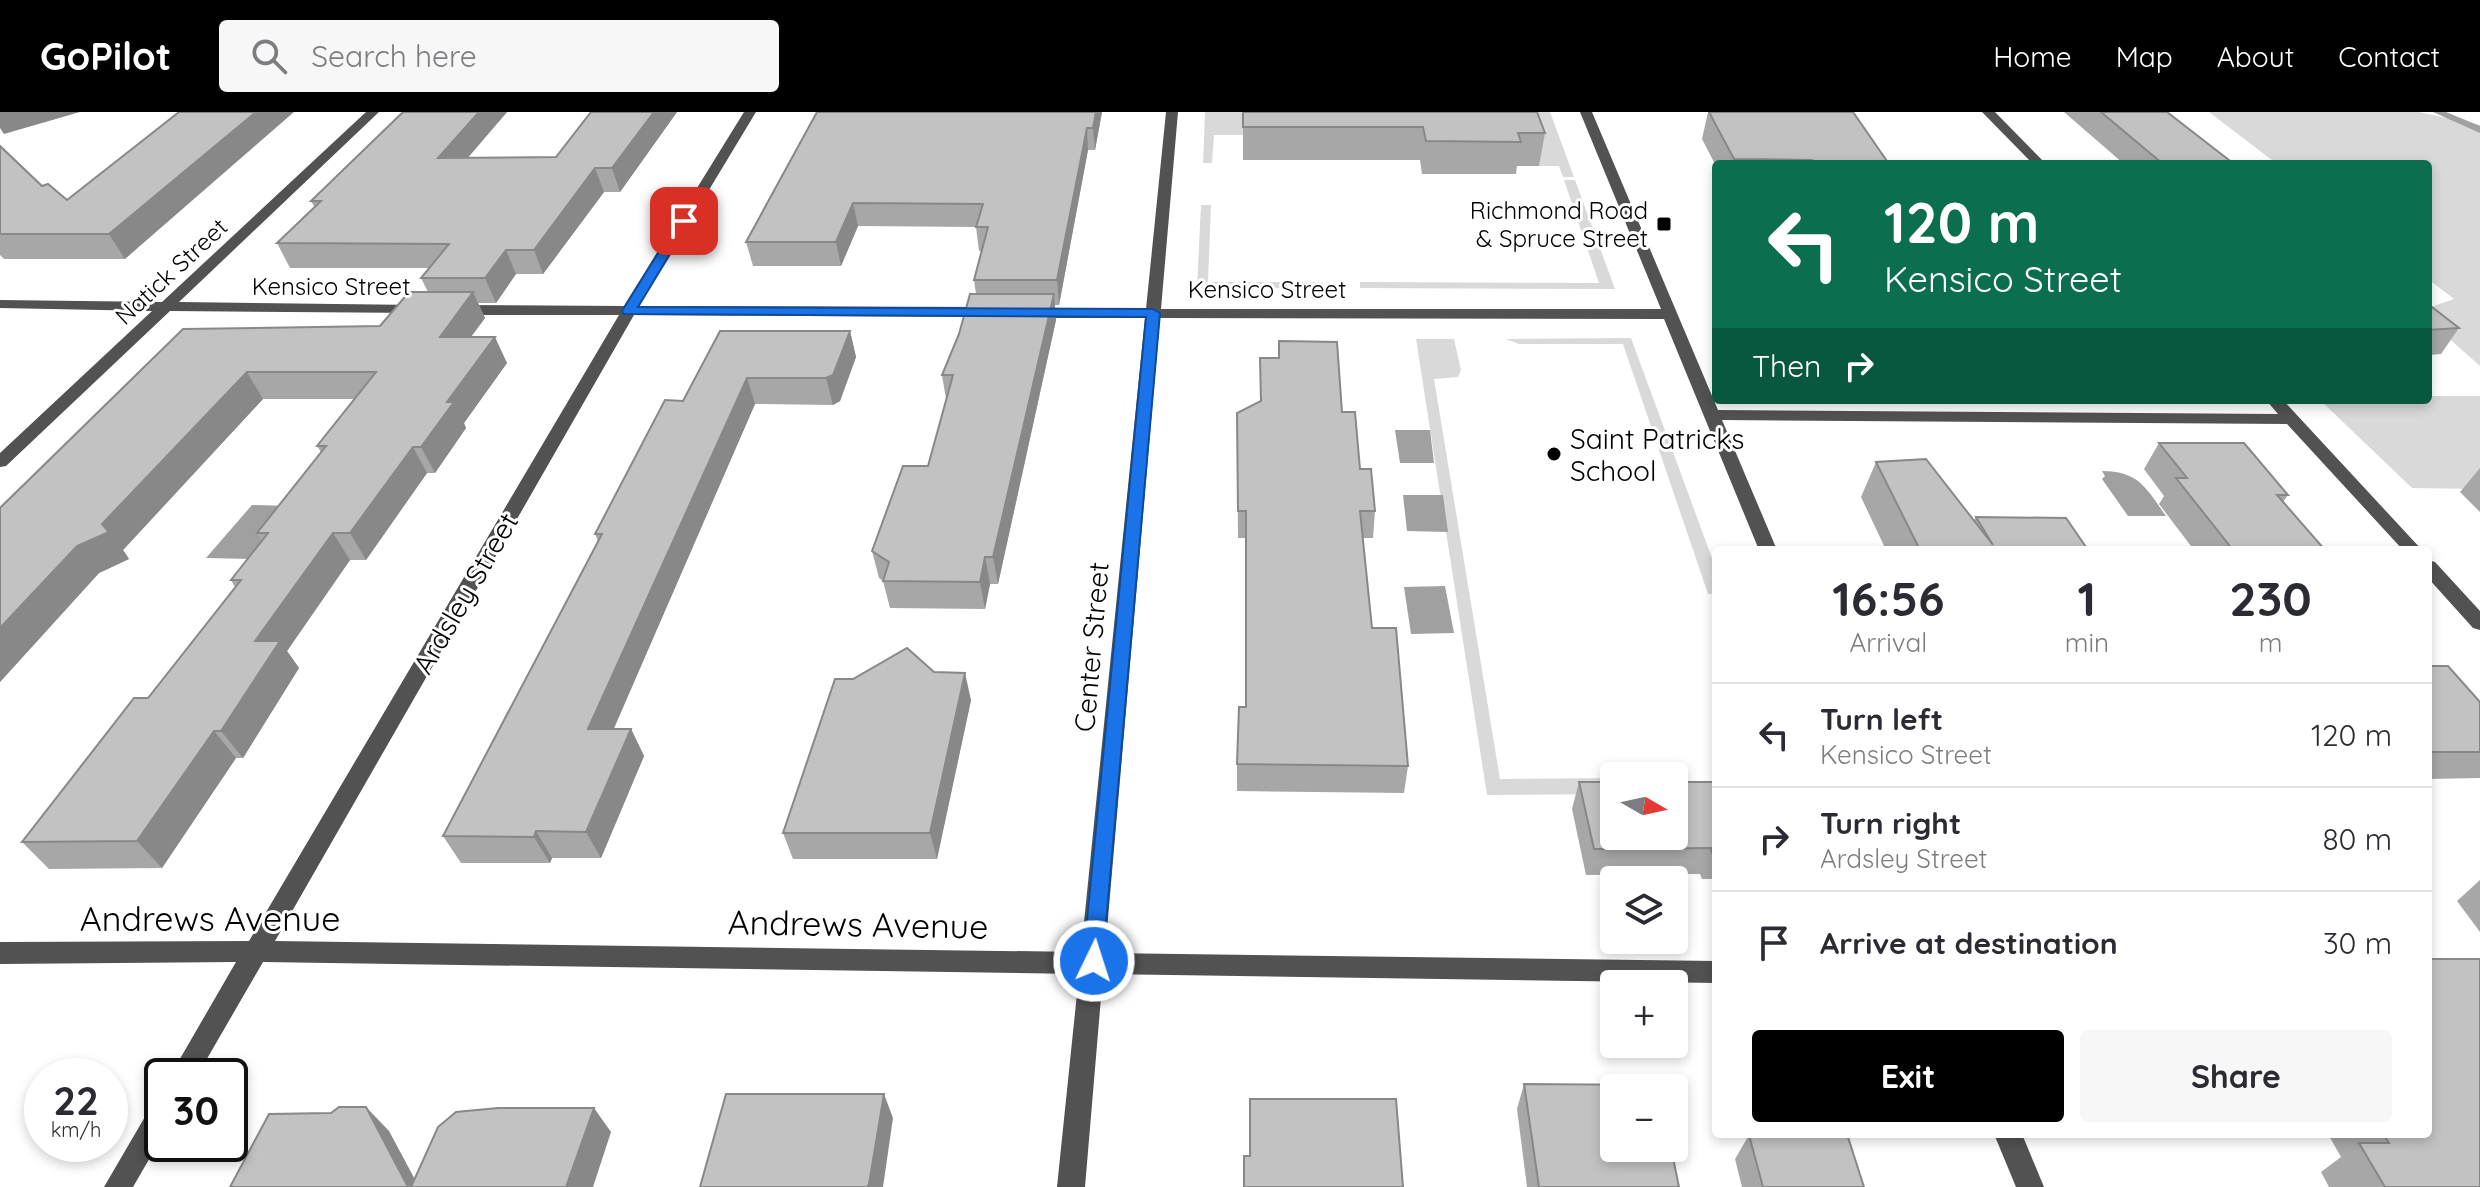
<!DOCTYPE html>
<meta charset="utf-8">
<style>
:root{--surface:#fff;--page:#f7f7f7;--text:#2b2b33;--muted:#7c7c81;--line:#e1e1e2;--accent:#000}
body{margin:0;font-family:Quicksand,sans-serif;background:var(--page);color:var(--text);height:100vh;display:flex;flex-direction:column;font-size:30px;white-space:nowrap}
*{box-sizing:border-box;margin:0}
p{font-size:26px;color:var(--muted)}
.icon{flex:none;width:44px;height:44px;fill:none;stroke:currentColor;stroke-width:2;stroke-linecap:round;stroke-linejoin:round}
.map{position:relative;flex:1;overflow:hidden}
.details{position:absolute;left:1712px;top:434px;width:720px;height:592px;display:flex;flex-direction:column;background:var(--surface);border-radius:8px;box-shadow:0 4px 12px #0003}
.details>*{flex:none}
.guide{position:absolute;left:1712px;top:48px;width:720px;height:244px;border-radius:8px;box-shadow:0 4px 12px #0003;background:#0b6e4f;color:#fff;overflow:hidden}
.needle{width:52px;rotate:99deg}
.tools{position:absolute;left:1600px;top:650px;display:grid;gap:16px}
.tools a{display:grid;place-items:center;width:88px;height:88px;border-radius:8px;background:var(--surface);box-shadow:0 4px 12px #0003;font-size:40px}
.speed{position:absolute;left:24px;top:946px;display:flex;gap:16px;font-size:40px;font-weight:700;text-align:center}
.speed>*{display:grid;place-content:center;width:104px;height:104px;border-radius:50%;background:var(--surface);box-shadow:0 4px 12px #0003;line-height:1}
.speed small{font-size:20px;font-weight:400}
.speed .limit{border:4px solid #111;border-radius:12px;background:#fff;color:#111}
.pin{position:absolute;display:grid;place-items:center;width:68px;height:68px;color:#fff;margin:-34px;border-radius:16px;box-shadow:0 4px 12px #0006}
.me{position:absolute;width:88px;margin:-44px;rotate:4deg;stroke-linejoin:round;filter:drop-shadow(0 0 6px #0008)}
.turn{display:flex;align-items:center;gap:28px;height:168px;padding:0 40px;font-size:36px}
.turn .icon{width:104px;height:104px;stroke-width:2.5}
.turn b{display:block;font-size:56px;line-height:68px}
.then{display:flex;align-items:center;height:76px;padding:0 40px;background:#0003;gap:16px;font-size:30px}
.eta{display:flex;justify-content:space-evenly;align-items:center;height:136px;text-align:center}
.eta b{font-size:48px;font-weight:700;line-height:56px}
.cta{display:flex;gap:16px;margin-top:auto;padding:16px 40px}
.cta a{flex:1;height:92px;border-radius:8px;background:var(--accent);color:#fff;font-size:32px;font-weight:700;line-height:92px;text-align:center}
.cta a+a{background:var(--page);color:var(--text)}
ul{padding:0;list-style:none}
li{display:flex;align-items:center;gap:24px;height:104px;padding:0 40px;border-top:2px solid var(--line)}
li div{flex:1}
li b{display:block;font-size:30px}
li em{font-style:normal}
header{display:flex;align-items:center;gap:48px;box-sizing:border-box;height:112px;padding:0 40px;background:var(--accent);color:#fff}
header strong{font-size:38px}
nav{display:flex;gap:44px;margin-inline-start:auto;font-size:28px}
.search{width:560px;height:72px;background:var(--page);display:flex;align-items:center;gap:20px;box-sizing:border-box;padding:0 28px;border-radius:8px;color:var(--muted);font-size:30px}
.map>svg:first-child{display:block}
.green{fill:#d9d9d9}
.water{fill:#a0a0a0}
.lines{fill:none;stroke-linecap:round;stroke-linejoin:round}
.stream{fill:#a0a0a0;fill-rule:evenodd}
.minor{fill:#525252;fill-rule:evenodd}
.wall{fill:#a7a7a7}
.shaded-wall{fill:#888}
.building{fill:#c2c2c2;stroke:#888;stroke-width:2}
.route{fill:#1a73e8;stroke:#114b97;stroke-width:2}
.poi-dot{fill:#000;stroke:#fff;stroke-width:3}
.labels{text-anchor:middle;dominant-baseline:central;stroke-width:6;stroke-linejoin:round;paint-order:stroke}
.far-poi-label{font-size:24px;fill:#000;stroke:#fff;text-anchor:end}
.far-street-label{font-size:24px;fill:#000;stroke:#fff}
.poi-label{font-size:28px;fill:#000;stroke:#fff;text-anchor:start}
.street-label{font-size:28px;fill:#000;stroke:#fff}
.near-street-label{font-size:34px;fill:#000;stroke:#fff}
</style>
<header>
<strong>GoPilot</strong>
<div class="search"><svg class="icon" aria-label="search" viewBox="0 0 24 24"><circle cx="10" cy="10" r="6"/><path d="M15 15l6 6"/></svg>Search here</div>
<nav><a>Home</a><a>Map</a><a>About</a><a>Contact</a></nav>
</header>
<div class="map">
<svg width="2480" height="1075" viewBox="0 0 2480 1075">
<rect width="100%" height="100%" fill="#fff"/>
<!-- green -->
<g class="green">
<path d="M1205 0H1244V23H1214L1212 51H1203Z"/>
<path d="M1522 0H1550L1574 65H1563L1559 54H1539Z"/>
<path d="M2209 0H2419L2480 13V254L2428 208V196L2454 187 2428 167V52H2277Z"/>
<path d="M1564 68H1575L1615 177 1360 176V170L1599 171Z"/>
<path d="M1201 93H1211L1208 170H1323L1322 176H1197Z"/>
<path d="M1631 226 1716 457V482H1708L1623 232H1519L1506 227Z"/>
<path d="M1416 227H1454L1461 258 1458 265 1434 267 1500 667 1614 666V682L1487 683Z"/>
<path d="M2428 284H2480V377L2412 376 2320 288H2428Z"/>
</g>
<!-- water -->
<g class="water">
<path d="M1395 318H1430L1434 351H1400Z"/>
<path d="M2102 359C2139 359 2146 376 2166 404H2128L2102 367 2105 364Z"/>
<path d="M1403 383H1443L1448 420 1407 419Z"/>
<path d="M252 393 295 394 251 447 206 446Z"/>
<path d="M1445 474 1454 521 1411 522 1404 475Z"/>
</g>
<g class="lines">
<!-- stream -->
<path class="stream" d="M2433 0H2446L2480 14V21Z"/>
<!-- minor -->
<g class="minor">
<path d="M366 0H379L179 190 418 193 423 195V201L170 199 6 354 0 355V341L152 199 0 196V188L162 190Z"/>
<path d="M744 0H756L639 194 990 195 998 200 990 205 634 203 275 829 1081 840 1145 206H1030L1022 201 1030 196 1146 197 1166 0H1178L1161 197H1661L1580 0H1592L1718 298 2278 302 2266 288H2283L2422 438H2403L2287 312 1722 308 1777 438H1759L1664 207 1160 206 1105 841 1716 849V871L1103 862 1085 1075H1057L1079 862 263 850 197 964H170L236 850 0 852V830L249 829 619 203H454L446 198 454 193 624 194Z"/>
<path d="M1982 0H1995L2046 52H2033Z"/>
<path d="M2428 448 2435 450 2480 499V518L2473 516 2428 466Z"/>
<path d="M162 987V1025L133 1075H104L153 991Z"/>
<path d="M1994 1022H2022L2044 1075H2016Z"/>
</g>
</g>
<!-- wall -->
<g class="wall">
<path d="M179 0 125 147H4L0 143V34L42 74 67 88Z"/>
<path d="M403 0H507L468 45H556L591 0H677L620 80H604L543 162H516L496 191H478L485 206 471 225 507 251 464 311 466 316 435 361H427L366 448H350L287 539 299 556 243 646H236L162 756 49 757 22 730 148 586 235 475 231 468 262 429 257 421 321 340 317 334 355 287H263L123 438 129 447 99 461 0 570V396L183 217 380 214 428 180 421 166 429 156H290L277 131 315 96 311 89Z"/>
<path d="M1102 0 1095 38H1088L1059 193H1055L1056 208 998 472H990L985 497 890 496 883 469 879 466 872 439 928 354 946 287 942 263 976 182 974 168 982 139H979L976 115 858 114 841 154H753L746 130Z"/>
<path d="M1243 0 1545 21 1539 54H1517L1516 62H1422L1420 48H1243Z"/>
<path d="M1708 0 1889 52H1716V54L1702 27Z"/>
<path d="M2064 0H2167L2234 52H2124Z"/>
<path d="M2428 192 2459 216 2441 242 2428 243Z"/>
<path d="M850 219 856 245 840 289 833 293 755 292 613 617H631L644 644 601 746H552L550 751H461L443 724 598 429 595 422 683 289Z"/>
<path d="M1279 229 1342 300 1360 357 1375 399 1373 426H1363L1372 516 1408 654 1404 681 1237 679V652L1246 595V426H1238L1237 301 1260 289V246H1279Z"/>
<path d="M2159 331 2288 383 2283 390 2325 438H2194L2159 392 2164 384 2144 357Z"/>
<path d="M1876 350 1974 408 1976 405 2088 438H1886L1861 385Z"/>
<path d="M2480 356V400L2460 380Z"/>
<path d="M2428 554 2480 590V666L2428 667Z"/>
<path d="M934 560 971 588 937 747H793L783 721 853 567Z"/>
<path d="M1579 670H1716V767H1702L1700 762 1586 763 1572 697Z"/>
<path d="M2480 768V820L2457 789Z"/>
<path d="M1524 972 1679 1075H1527L1517 997Z"/>
<path d="M1789 1022H1847L1864 1075H1742L1735 1047 1749 1023H1789Z"/>
<path d="M2328 1022H2428L2480 1075H2329L2321 1060 2341 1045Z"/>
</g>
<!-- shaded-wall -->
<g class="shaded-wall">
<path d="M0 0H80L4 22 0 16Z"/>
<path d="M256 0H294L125 147 109 122Z"/>
<path d="M479 0H507L448 69 438 46Z"/>
<path d="M654 0H677L620 80 612 56Z"/>
<path d="M1096 0H1102L1095 38 1093 16Z"/>
<path d="M1087 16 1088 38 1059 193 1057 168Z"/>
<path d="M595 56 604 80 543 162 534 138Z"/>
<path d="M853 91 858 114 841 154 836 130Z"/>
<path d="M506 138 516 162 496 191 485 166Z"/>
<path d="M473 180 485 206 452 250 440 225Z"/>
<path d="M1054 182 1056 208 998 472 993 445Z"/>
<path d="M850 219 856 245 840 289 833 293 826 266Z"/>
<path d="M495 225 507 251 464 311 466 316 435 361 421 335 447 290Z"/>
<path d="M247 260 263 287 123 438 129 447 99 461 0 570V516L77 434 102 412Z"/>
<path d="M747 266 755 292 602 644 588 617Z"/>
<path d="M413 335 427 361 366 448 350 421Z"/>
<path d="M333 421 350 448 287 539 299 556 243 646 221 619 255 529Z"/>
<path d="M985 445 990 472 985 497 980 470Z"/>
<path d="M965 561 971 588 937 747 930 721Z"/>
<path d="M631 617 644 644 601 746 586 720Z"/>
<path d="M214 619 236 646 162 756 137 729Z"/>
<path d="M536 719 552 746 550 751 534 725Z"/>
<path d="M884 982 893 1006 883 1075H867Z"/>
<path d="M366 995 389 1019 419 1075H408Z"/>
<path d="M594 996 611 1020 593 1075H566Z"/>
</g>
<!-- building -->
<g class="building">
<path d="M179 0H256L109 122H0V34L42 74 48 72 67 88Z"/>
<path d="M403 0H479L438 46 556 45 591 0H654L612 56H595L534 138H506L485 166H421L449 132 277 131 321 89H311Z"/>
<path d="M817 0H1096L1093 16H1087L1057 168H974L988 115H976L983 92 853 91 836 130H746Z"/>
<path d="M1243 0H1537L1545 21H1518L1521 30 1426 29 1423 15H1243Z"/>
<path d="M1709 0H1853L1889 52H1817L1812 48 1734 47Z"/>
<path d="M2101 0H2167L2234 52H2163Z"/>
<path d="M409 180H473L440 225H495L447 290H454L421 335H413L350 421H333L255 529H280L221 619H214L137 729 22 730 134 586H148L241 468H231L268 421H257L326 334H317L376 260H247L102 412 109 420 77 434 0 516V396L183 217 380 214Z"/>
<path d="M970 182H1054L993 445H985L980 470 883 469 889 450 872 439 903 354H928L953 263H942L959 222Z"/>
<path d="M2428 192 2459 216 2428 218Z"/>
<path d="M720 219H850L833 263 826 266H747L588 617H631L586 720 536 719 534 725 443 724 602 422H595L665 288 683 289Z"/>
<path d="M1279 229 1337 230 1342 300H1355L1360 357H1371L1375 399H1360L1372 516H1396L1408 654 1237 652 1239 595H1246V399H1238L1237 301 1261 289 1260 246H1279Z"/>
<path d="M2159 331H2244L2288 383H2277L2325 438H2233L2176 366H2187Z"/>
<path d="M1926 347 1993 433 1976 405 2066 406 2088 438H1920L1876 350Z"/>
<path d="M907 536 934 560 965 561 930 721H783L835 567H853Z"/>
<path d="M2428 554H2448L2480 590V640H2428Z"/>
<path d="M1579 670H1614V724H1674V670H1716V741H1712L1711 736 1594 737Z"/>
<path d="M2428 847H2480V1075H2385L2359 1031H2389L2383 1022H2428Z"/>
<path d="M1524 972 1657 973 1658 976H1614V1036H1671L1679 1075H1539Z"/>
<path d="M726 982H884L869 1072 867 1075H700Z"/>
<path d="M1250 987H1396L1403 1075H1244V1044H1250Z"/>
<path d="M339 995H366L408 1075H230L269 1002 331 1001Z"/>
<path d="M498 996H594L566 1075H411L438 1015 456 1000Z"/>
<path d="M1807 1022H1847L1864 1075H1763L1749 1023H1808Z"/>
</g>
<!-- route -->
<path class="route" d="M684 105 690 109 638 195 1153 197 1160 201 1102 856 1094 859 1086 856 1083 849 1146 205 624 202 622 199 678 109Z"/>
<!-- markers -->
<g class="poi-dot">
<rect x="1656" y="104" width="16" height="16" rx="4"/>
<circle cx="1554" cy="342" r="8"/>
</g>
<g class="labels">
<!-- far-poi labels -->
<g class="far-poi-label">
<text x="1648" y="98">Richmond Road<tspan x="1648" dy="28">&amp; Spruce Street</tspan></text>
</g>
<!-- far-street labels -->
<g class="far-street-label">
<text transform="translate(171 159) rotate(-43)">Natick Street</text>
<text x="331" y="174">Kensico Street</text>
<text x="1267" y="177">Kensico Street</text>
</g>
<!-- poi labels -->
<g class="poi-label">
<text x="1570" y="326">Saint Patricks<tspan x="1570" dy="32">School</tspan></text>
</g>
<!-- street labels -->
<g class="street-label">
<text transform="translate(465 481) rotate(-60)">Ardsley Street</text>
<text transform="translate(1091 535) rotate(-85)">Center Street</text>
</g>
<!-- near-street labels -->
<g class="near-street-label">
<text x="210" y="806">Andrews Avenue</text>
<text transform="translate(858 812) rotate(1)">Andrews Avenue</text>
</g>
</g>
</svg>
<div class="tools">
<a><svg class="needle" viewBox="-14 -14 28 28"><path d="M0-13l5 13h-10z" fill="#e53935"/><path d="M0 13l5-13h-10z" fill="#7c7c81"/></svg></a>
<a><svg class="icon" aria-label="layers" viewBox="0 0 24 24"><path d="M12 4l9 5-9 5-9-5zM3 14l9 5 9-5"/></svg></a>
<a>+</a>
<a>−</a>
</div>
<div class="speed"><div>22<small>km/h</small></div><div class="limit">30</div></div>
<div class="pin" style="left:684px;top:109px;background:#d93025"><svg class="icon" aria-label="arrive" viewBox="0 0 24 24"><path d="M6 21V4h12l-3 4 3 4H6"/></svg></div>
<svg class="me" style="left:1094px;top:849px" viewBox="-20 -20 40 40"><circle r="17" fill="#1a73e8" stroke="#fff" stroke-width="3"/><path d="M0-11L8 9 0 5-8 9z" fill="#fff"/></svg>
<div class="guide">
<div class="turn"><svg class="icon" aria-label="left" viewBox="0 0 24 24"><path d="M17 20v-9H6M10 6l-5 5 5 5"/></svg><div><b>120 m</b>Kensico Street</div></div>
<div class="then">Then<svg class="icon" aria-label="right" viewBox="0 0 24 24"><path d="M7 20v-9h11M14 6l5 5-5 5"/></svg></div>
</div>
<section class="details">
<div class="eta">
<div><b>16:56</b><p>Arrival</p></div>
<div><b>1</b><p>min</p></div>
<div><b>230</b><p>m</p></div>
</div>
<ul>
<li><svg class="icon" aria-label="left" viewBox="0 0 24 24"><path d="M17 20v-9H6M10 6l-5 5 5 5"/></svg><div><b>Turn left</b><p>Kensico Street</p></div><em>120 m</em></li>
<li><svg class="icon" aria-label="right" viewBox="0 0 24 24"><path d="M7 20v-9h11M14 6l5 5-5 5"/></svg><div><b>Turn right</b><p>Ardsley Street</p></div><em>80 m</em></li>
<li><svg class="icon" aria-label="arrive" viewBox="0 0 24 24"><path d="M6 21V4h12l-3 4 3 4H6"/></svg><div><b>Arrive at destination</b></div><em>30 m</em></li>
</ul>
<div class="cta"><a>Exit</a><a>Share</a></div>
</section>
</div>
